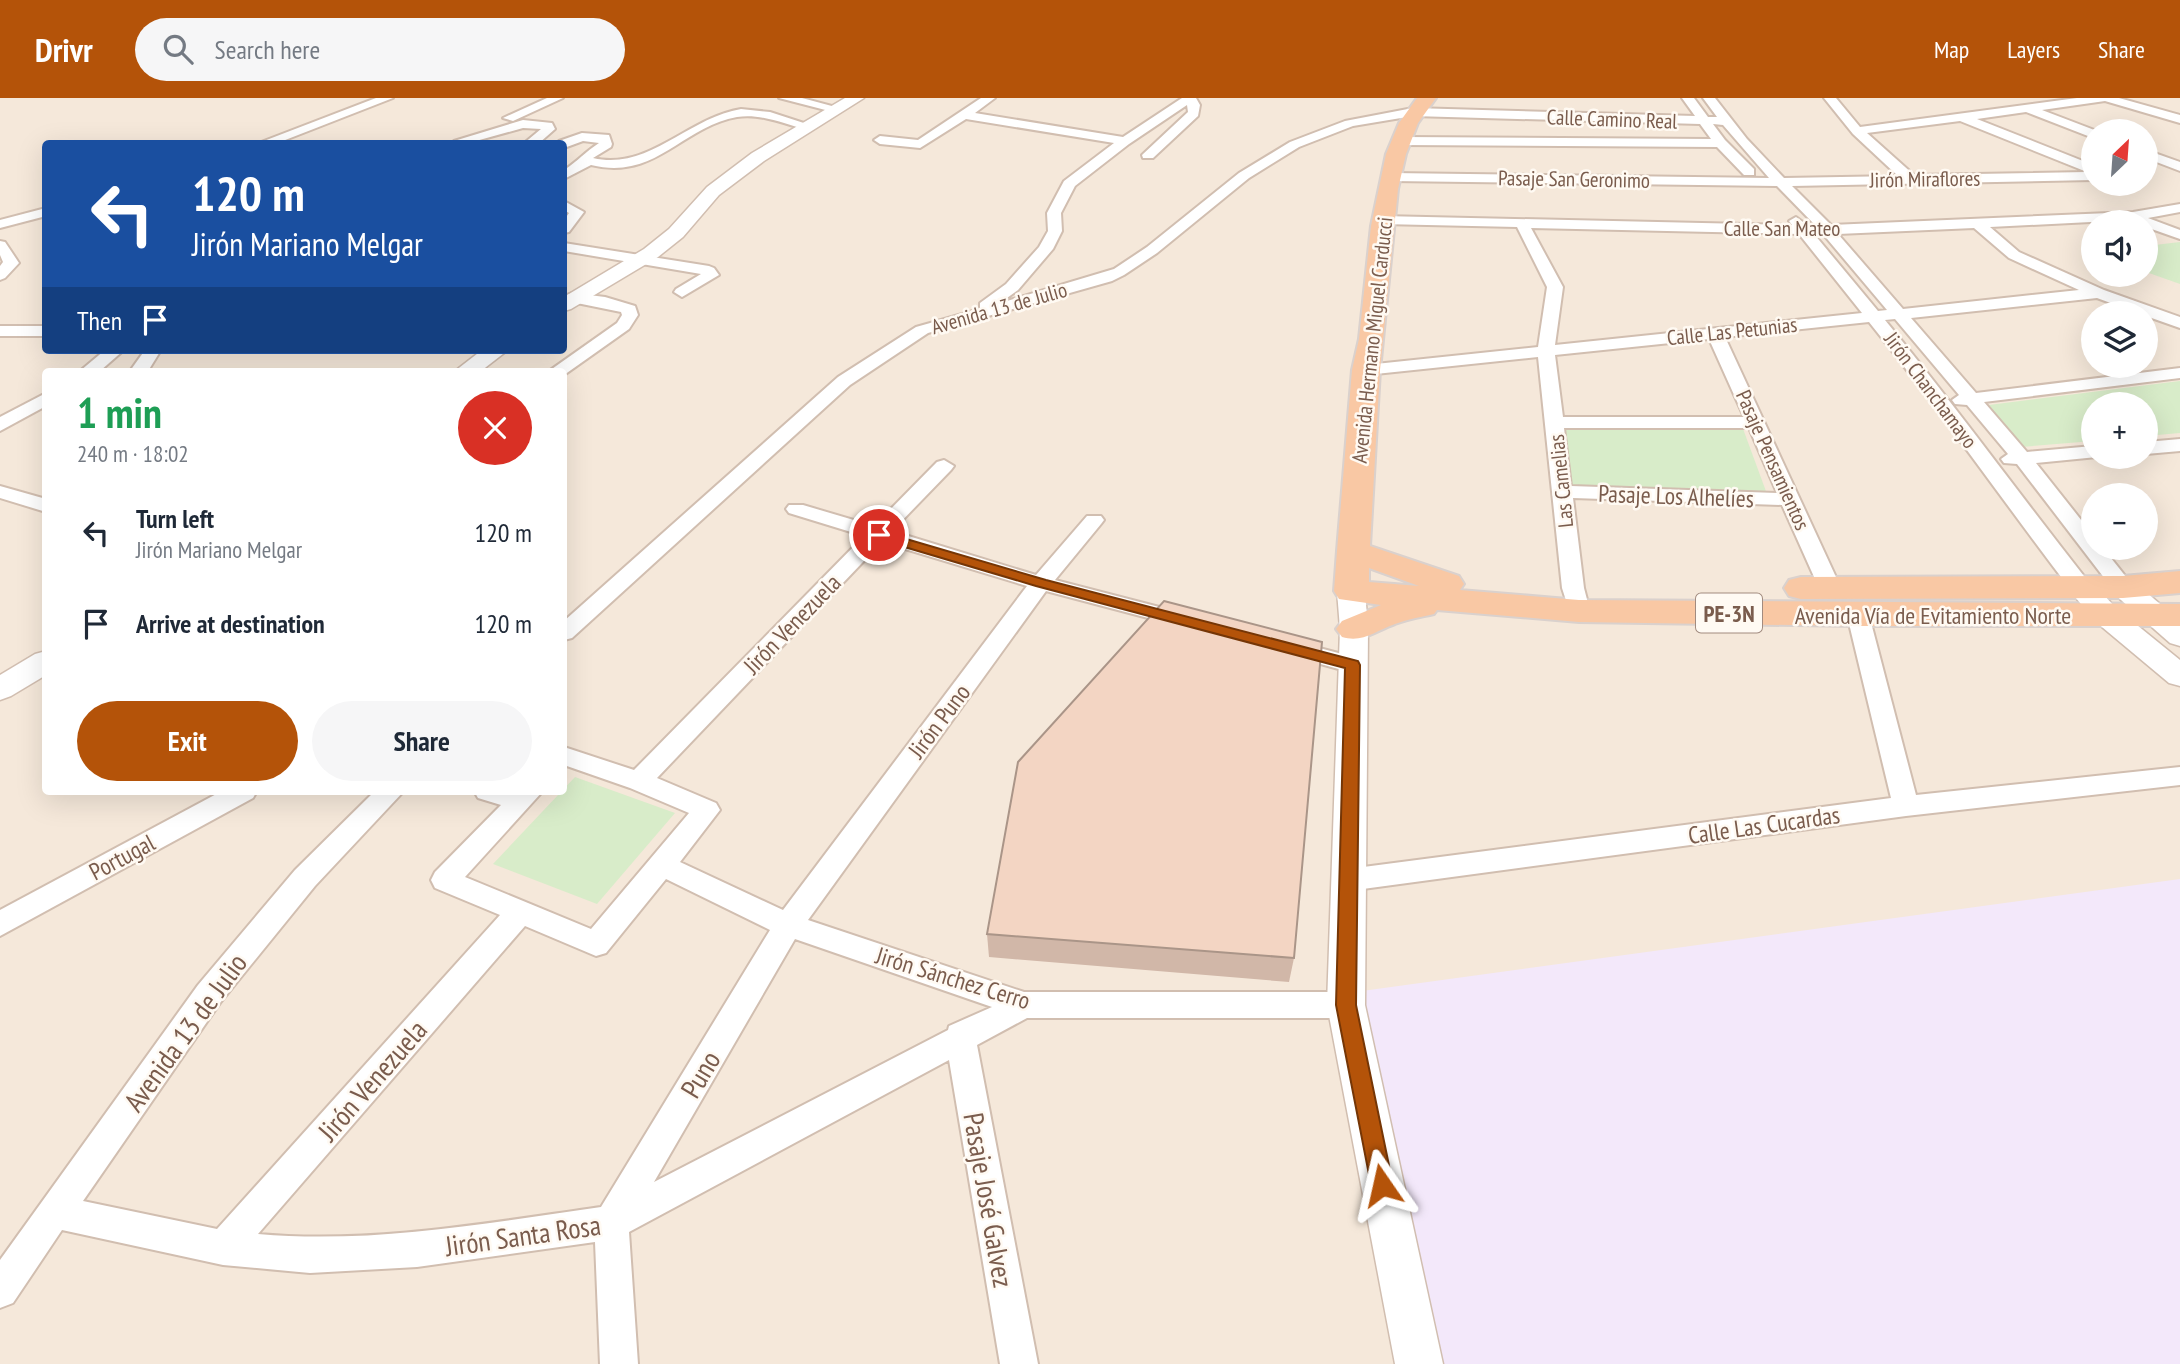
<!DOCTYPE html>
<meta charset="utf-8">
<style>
:root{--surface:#fff;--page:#f6f6f7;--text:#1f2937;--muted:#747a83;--accent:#b45309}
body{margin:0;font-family:"PT Sans Narrow",sans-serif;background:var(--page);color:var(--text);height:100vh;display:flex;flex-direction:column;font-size:26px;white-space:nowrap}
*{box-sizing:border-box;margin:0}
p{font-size:23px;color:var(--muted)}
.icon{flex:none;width:38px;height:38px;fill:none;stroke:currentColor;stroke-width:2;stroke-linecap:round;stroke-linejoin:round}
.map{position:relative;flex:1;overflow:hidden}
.sheet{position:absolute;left:42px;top:270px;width:525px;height:427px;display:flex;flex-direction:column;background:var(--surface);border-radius:7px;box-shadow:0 7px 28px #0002}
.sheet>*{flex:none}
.guide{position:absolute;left:42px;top:42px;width:525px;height:214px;border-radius:7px;box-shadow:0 7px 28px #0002;background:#1a4fa0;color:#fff;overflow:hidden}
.needle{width:46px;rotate:25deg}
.controls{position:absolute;left:2081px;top:21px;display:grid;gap:14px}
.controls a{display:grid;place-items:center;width:77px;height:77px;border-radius:50%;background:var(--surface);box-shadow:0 7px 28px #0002;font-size:35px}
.pin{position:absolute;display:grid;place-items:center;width:60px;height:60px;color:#fff;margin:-30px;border:4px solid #fff;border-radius:50%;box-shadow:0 2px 7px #0007}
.me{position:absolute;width:77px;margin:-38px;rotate:349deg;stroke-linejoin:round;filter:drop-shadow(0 0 5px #0008)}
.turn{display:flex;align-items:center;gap:24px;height:147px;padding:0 35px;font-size:32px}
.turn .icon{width:91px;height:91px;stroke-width:2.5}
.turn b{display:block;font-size:49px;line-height:60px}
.then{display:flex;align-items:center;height:66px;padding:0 35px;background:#0003;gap:14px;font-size:26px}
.round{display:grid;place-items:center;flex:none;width:74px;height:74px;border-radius:37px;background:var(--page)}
.summary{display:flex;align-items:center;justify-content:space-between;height:119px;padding:0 35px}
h1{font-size:42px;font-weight:700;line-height:52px;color:#1e9e55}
.button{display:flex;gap:14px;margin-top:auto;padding:14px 35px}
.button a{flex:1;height:80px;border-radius:42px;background:var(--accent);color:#fff;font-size:28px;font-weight:700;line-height:80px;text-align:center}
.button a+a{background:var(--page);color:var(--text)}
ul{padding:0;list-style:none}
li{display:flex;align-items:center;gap:21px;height:91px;padding:0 35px}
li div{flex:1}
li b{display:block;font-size:26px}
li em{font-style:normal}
header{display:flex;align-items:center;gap:42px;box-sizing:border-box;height:98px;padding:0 35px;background:var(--accent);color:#fff}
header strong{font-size:33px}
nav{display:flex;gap:38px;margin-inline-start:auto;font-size:24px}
.search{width:490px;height:63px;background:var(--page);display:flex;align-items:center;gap:18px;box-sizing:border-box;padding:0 24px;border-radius:38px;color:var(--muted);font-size:26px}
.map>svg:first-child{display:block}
.residential{fill:#f5e8da;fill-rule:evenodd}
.education{fill:#f3e8fa}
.green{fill:#d8ecc9}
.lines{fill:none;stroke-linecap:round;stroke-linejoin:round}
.minor-casing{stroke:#d1beb0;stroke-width:4}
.tertiary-casing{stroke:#d1beb0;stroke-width:3}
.trunk-casing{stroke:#dad1cd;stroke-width:4}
.minor{fill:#fff;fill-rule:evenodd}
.tertiary{fill:#fff;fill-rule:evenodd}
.trunk{fill:#f9c8a4;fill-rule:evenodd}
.wall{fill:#d1b7a8}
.building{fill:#f3d5c3;stroke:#aa9588;stroke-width:2}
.route{fill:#b45309;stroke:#753606;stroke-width:2}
.labels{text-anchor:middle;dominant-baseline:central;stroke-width:5;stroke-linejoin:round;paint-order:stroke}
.far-street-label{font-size:21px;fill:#7a5c4d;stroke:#fffaf3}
.shield{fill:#fffaf3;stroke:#a28b7f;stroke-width:2}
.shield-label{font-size:23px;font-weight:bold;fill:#7a5c4d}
.street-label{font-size:24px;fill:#7a5c4d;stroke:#fffaf3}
.near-street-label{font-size:28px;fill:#7a5c4d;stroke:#fffaf3}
</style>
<header>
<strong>Drivr</strong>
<div class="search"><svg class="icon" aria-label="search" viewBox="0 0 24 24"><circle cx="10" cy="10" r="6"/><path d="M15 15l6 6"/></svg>Search here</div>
<nav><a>Map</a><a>Layers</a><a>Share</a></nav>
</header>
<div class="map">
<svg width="2180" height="1266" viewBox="0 0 2180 1266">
<rect width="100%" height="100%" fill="#fdf6ec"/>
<!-- residential -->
<path class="residential" d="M0 0H2180V1266H0ZM2093 33H2146V86H2093ZM46 46H564V252H46ZM2093 124H2146V177H2093ZM2093 215H2146V268H2093ZM46 273H564V693H46ZM2093 306H2146V359H2093ZM2093 397H2146V450H2093Z"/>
<!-- education -->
<path class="education" d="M2180 781V1266H1441L1362 893Z"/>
<!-- green -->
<g class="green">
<path d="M2180 144V186L2146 174V148Z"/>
<path d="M2180 283V335L2146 338V306H2093V343L2021 349 1989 307Z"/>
<path d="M1560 326 1742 328 1767 396 1566 390Z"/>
<path d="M575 679 675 715 597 806 493 766Z"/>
</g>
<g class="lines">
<defs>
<g id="minor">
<path d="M376 0H393L275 46H256Z"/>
<path d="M547 0H563L513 23 503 20Z"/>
<path d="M779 0H802L843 11 837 15Z"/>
<path d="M981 0H995L975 15 1123 39 1182 0H1196L1200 7 1198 18 1153 60H1143L1142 57 1188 14 1187 7 1129 46 1075 88 1061 115 1062 133 1053 151 1018 192 1000 205 1114 171 1147 149 1239 75 1290 44 1345 23 1413 10 1695 18 1682 0H1694L1708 19H1717L1703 0H1715L1747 41 1784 80 1898 78 1853 36 1824 0H1836L1860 29 2077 0H2119L2180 17V25L2105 3 2042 12 2097 33H2093V40L2026 14 1977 21 2093 67V82L1792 88 1831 127 2133 114 2180 106V114L2148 120 2180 132V141L2146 129V124L2130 122 1990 129 2019 154 2104 192 2180 219V230L2146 218V215H2138L2097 200 1911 220 1976 295 2180 270V280L1984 304 2027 354 2093 348V359H2097L2036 365 2093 437V450H2103L2134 489 2131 494H2115L2017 366 2004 365 2001 361 2008 356 1967 307 1955 306 1952 302 1959 297 1895 221 1885 222C1955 307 2019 396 2087 482L2090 487 2087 492H2071C2003 403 1939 311 1869 224L1725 239 1841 490 1838 495H1822L1819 490 1782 407 1573 400 1584 490 1590 513 1587 518 1579 520 1571 518 1562 490 1538 259 1366 277 1357 272 1366 267 1538 249 1547 189 1517 129 1382 126 1375 122 1382 118 1792 127 1789 123 1796 119 1807 127H1815L1777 88 1391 83 1384 79 1391 75 1769 80 1723 27 1713 26 1725 42 1754 71V77H1744L1717 49 1402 47 1396 43 1402 39 1711 41 1700 26 1413 18 1353 28 1299 49 1249 80 1157 155 1124 177 1112 183 928 235 850 287 572 540 564 542V523L838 279 916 229 980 211V205L1006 186 1039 149 1048 133 1047 115 1064 83 1114 45 966 21 920 50 880 46 874 42 880 38 918 42ZM1960 23 2087 74 1914 77 1867 35ZM1531 130 1799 136 1862 215 1555 247 1563 189ZM1974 130 2009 160 2079 192 1903 211 1838 136ZM1814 136H1823L1887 212 1878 213ZM1709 241 1744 319H1563L1555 257ZM1564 330H1749L1777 395 1571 388Z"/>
<path d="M741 11 770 14 813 28 807 32C785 26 760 15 737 19 681 29 656 83 591 67L564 81V72C578 63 585 54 599 45L583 43 564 50V46H558L559 43 582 35 609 37 612 46 611 49 593 60C649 73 687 20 741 11Z"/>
<path d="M523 22 552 25 555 31 538 46H523L541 31 523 30 465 46 454 43Z"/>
<path d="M2146 52 2180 64V73L2146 60Z"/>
<path d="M564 103 584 114 569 134 564 135V122L569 115 564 112Z"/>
<path d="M46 110V118L0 130V122Z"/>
<path d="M0 143 5 144 19 165 5 180 0 182V168L3 164 0 157Z"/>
<path d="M564 145 709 168 714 170 719 177 682 199 674 194 676 191 701 176 564 153Z"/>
<path d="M573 195 605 199 635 208 638 217 629 231 564 277V273H549L617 225 622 217 621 214 567 203 565 200 567 197Z"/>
<rect x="0" y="228" width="46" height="10"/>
<path d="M105 252H124L100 273H80Z"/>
<path d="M145 252H161L148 273H130Z"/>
<path d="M46 295V308L0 333V319Z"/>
<path d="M2180 341V353L2146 356V344Z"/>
<path d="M944 362 954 368 951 372 892 433 1036 477 1087 418H1101L1104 422 1101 426 1055 482 1194 518 1197 523 1194 528 1186 530 1046 493 808 822 1024 894H1346L1357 898 1361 907 1357 916 1346 920H1027L977 947 1038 1266H1000L949 962 629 1134 638 1266H600L595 1144 417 1169 310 1175 223 1167 62 1132 13 1205 0 1210V1162L198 887 295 772 375 693H404L315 788 220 905 83 1103 217 1131 500 817 435 790 431 782 435 774 501 707 478 700 474 693H543L465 779 591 831 689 715 630 690 564 667V649L634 672 864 438 789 415 786 411 789 407H803L874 428 937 364ZM882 444 1027 488 783 812 680 764 720 712 716 705 657 680ZM666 781 770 832 601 1109C487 1125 373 1146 258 1136L525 828 596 858 606 855ZM795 841 992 909 949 928 948 932 654 1084Z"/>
<path d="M0 388 46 401V414L0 400Z"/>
<path d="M1858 510 1866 512 1869 517 1916 697 2180 669V687L1906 718 1348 793 1338 790 1334 782 1338 774 1348 771 1891 700 1847 517 1850 512Z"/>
<path d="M1289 542 1361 561 1365 567 1361 573 1353 575 1281 555 1278 550 1281 545Z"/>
<path d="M222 693H257L253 700 0 838V812Z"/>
</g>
<g id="tertiary">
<path d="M845 0H864L764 63 719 97 683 139 658 159 571 211 564 213V199L644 151 669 131 707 89 752 55Z"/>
<path d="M482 252H508L481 273H455Z"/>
<path d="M2079 478 2089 481 2116 510 2180 562V588L2169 585 2096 524 2065 487 2069 481Z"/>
<path d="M2123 480 2133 483 2180 523V548L2170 545 2113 495 2109 489 2113 483Z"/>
<path d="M1351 484 1361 487 1365 493 1368 531 1365 907 1443 1266H1395L1327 907 1340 531 1337 493 1341 487Z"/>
<path d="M46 553V577L11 598 0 602V577L35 556Z"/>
</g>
<g id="trunk">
<path d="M1417 0H1436L1418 25 1406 56 1398 91 1380 272 1370 448 1459 478 1464 486 1460 492 1579 502 2180 506V528H1858L1579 524 1437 512 1434 516C1421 519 1408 521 1395 526 1375 533 1363 545 1342 539L1336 531 1342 523 1381 507 1339 501 1334 493 1337 453 1352 272 1359 241 1371 128 1386 56 1399 25ZM1369 470 1419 488 1369 484Z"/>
<path d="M2180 473V495L2123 500 1801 501 1789 498 1784 490 1789 482 1801 479 2123 478Z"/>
</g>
</defs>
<!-- minor casing -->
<use href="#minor" class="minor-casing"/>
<!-- tertiary casing -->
<use href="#tertiary" class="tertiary-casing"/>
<!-- trunk casing -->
<use href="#trunk" class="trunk-casing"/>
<!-- minor -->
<use href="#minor" class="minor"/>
<!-- tertiary -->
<use href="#tertiary" class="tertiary"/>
<!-- trunk -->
<use href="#trunk" class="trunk"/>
</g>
<!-- wall -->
<path class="wall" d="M987 836 1294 860 1289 884 989 859Z"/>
<!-- building -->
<path class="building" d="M1164 503 1322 544 1294 860 987 836 1018 664Z"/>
<!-- route -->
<path class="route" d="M879 433 1046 482 1358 563 1360 567 1356 907 1393 1087 1390 1094 1382 1097 1375 1094 1371 1087 1336 907 1345 570 1036 488 874 440V434Z"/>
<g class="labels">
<!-- far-street labels -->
<g class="far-street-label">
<text transform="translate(1612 21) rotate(2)">Calle Camino Real</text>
<text transform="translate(1574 81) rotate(1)">Pasaje San Geronimo</text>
<text transform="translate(1925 81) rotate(-1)">Jirón Miraflores</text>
<text x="1782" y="130">Calle San Mateo</text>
<text transform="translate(999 210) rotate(-16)">Avenida 13 de Julio</text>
<text transform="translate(1732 233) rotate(-6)">Calle Las Petunias</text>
<text transform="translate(1372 242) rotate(-84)">Avenida Hermano Miguel Carducci</text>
<text transform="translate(1931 292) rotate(53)">Jirón Chanchamayo</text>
<text transform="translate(1773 362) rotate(66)">Pasaje Pensamientos</text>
<text transform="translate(1561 383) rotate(-96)">Las Camelias</text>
</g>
<!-- shield labels -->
<rect class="shield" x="1696" y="495.5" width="66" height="39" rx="5"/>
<g class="shield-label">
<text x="1729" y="515">PE-3N</text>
</g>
<!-- street labels -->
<g class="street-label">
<text transform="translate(1676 398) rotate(2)">Pasaje Los Alhelíes</text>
<text x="1933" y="517">Avenida Vía de Evitamiento Norte</text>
<text transform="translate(792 526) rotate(-46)">Jirón Venezuela</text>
<text transform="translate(939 623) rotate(-53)">Jirón Puno</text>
<text transform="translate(1764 727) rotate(-8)">Calle Las Cucardas</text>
<text transform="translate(122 759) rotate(-28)">Portugal</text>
<text transform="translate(953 880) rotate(17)">Jirón Sánchez Cerro</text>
</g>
<!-- near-street labels -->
<g class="near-street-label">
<text transform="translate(185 934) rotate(-54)">Avenida 13 de Julio</text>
<text transform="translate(700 976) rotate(-59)">Puno</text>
<text transform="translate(372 982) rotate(-49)">Jirón Venezuela</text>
<text transform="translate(989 1102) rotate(80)">Pasaje José Galvez</text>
<text transform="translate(523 1137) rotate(-8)">Jirón Santa Rosa</text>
</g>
</g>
</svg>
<div class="controls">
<a><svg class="needle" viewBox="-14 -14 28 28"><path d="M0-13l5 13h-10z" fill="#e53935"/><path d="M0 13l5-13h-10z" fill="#747a83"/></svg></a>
<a><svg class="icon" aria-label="sound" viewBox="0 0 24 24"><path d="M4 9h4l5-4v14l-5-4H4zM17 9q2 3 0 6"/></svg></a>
<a><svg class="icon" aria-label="layers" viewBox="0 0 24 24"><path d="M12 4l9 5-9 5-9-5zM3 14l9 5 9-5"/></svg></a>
<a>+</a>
<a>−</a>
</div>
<div class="pin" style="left:879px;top:437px;background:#d93025"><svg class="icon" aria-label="arrive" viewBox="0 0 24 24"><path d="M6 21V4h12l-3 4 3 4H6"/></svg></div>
<svg class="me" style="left:1382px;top:1087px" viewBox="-20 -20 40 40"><path d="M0-17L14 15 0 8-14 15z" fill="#b45309" stroke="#fff" stroke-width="4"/></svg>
<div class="guide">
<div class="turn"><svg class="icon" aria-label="left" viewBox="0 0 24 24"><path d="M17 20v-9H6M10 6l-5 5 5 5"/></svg><div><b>120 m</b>Jirón Mariano Melgar</div></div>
<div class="then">Then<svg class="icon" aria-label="arrive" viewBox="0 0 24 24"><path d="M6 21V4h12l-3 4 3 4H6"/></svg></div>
</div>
<section class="sheet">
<div class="summary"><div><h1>1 min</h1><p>240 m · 18:02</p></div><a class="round" style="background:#d93025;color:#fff"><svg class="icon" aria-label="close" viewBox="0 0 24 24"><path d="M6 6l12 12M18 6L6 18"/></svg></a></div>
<ul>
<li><svg class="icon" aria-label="left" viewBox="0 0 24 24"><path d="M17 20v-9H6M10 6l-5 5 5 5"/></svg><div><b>Turn left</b><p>Jirón Mariano Melgar</p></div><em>120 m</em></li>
<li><svg class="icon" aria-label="arrive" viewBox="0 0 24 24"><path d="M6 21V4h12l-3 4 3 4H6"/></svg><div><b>Arrive at destination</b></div><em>120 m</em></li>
</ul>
<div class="button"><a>Exit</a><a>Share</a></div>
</section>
</div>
